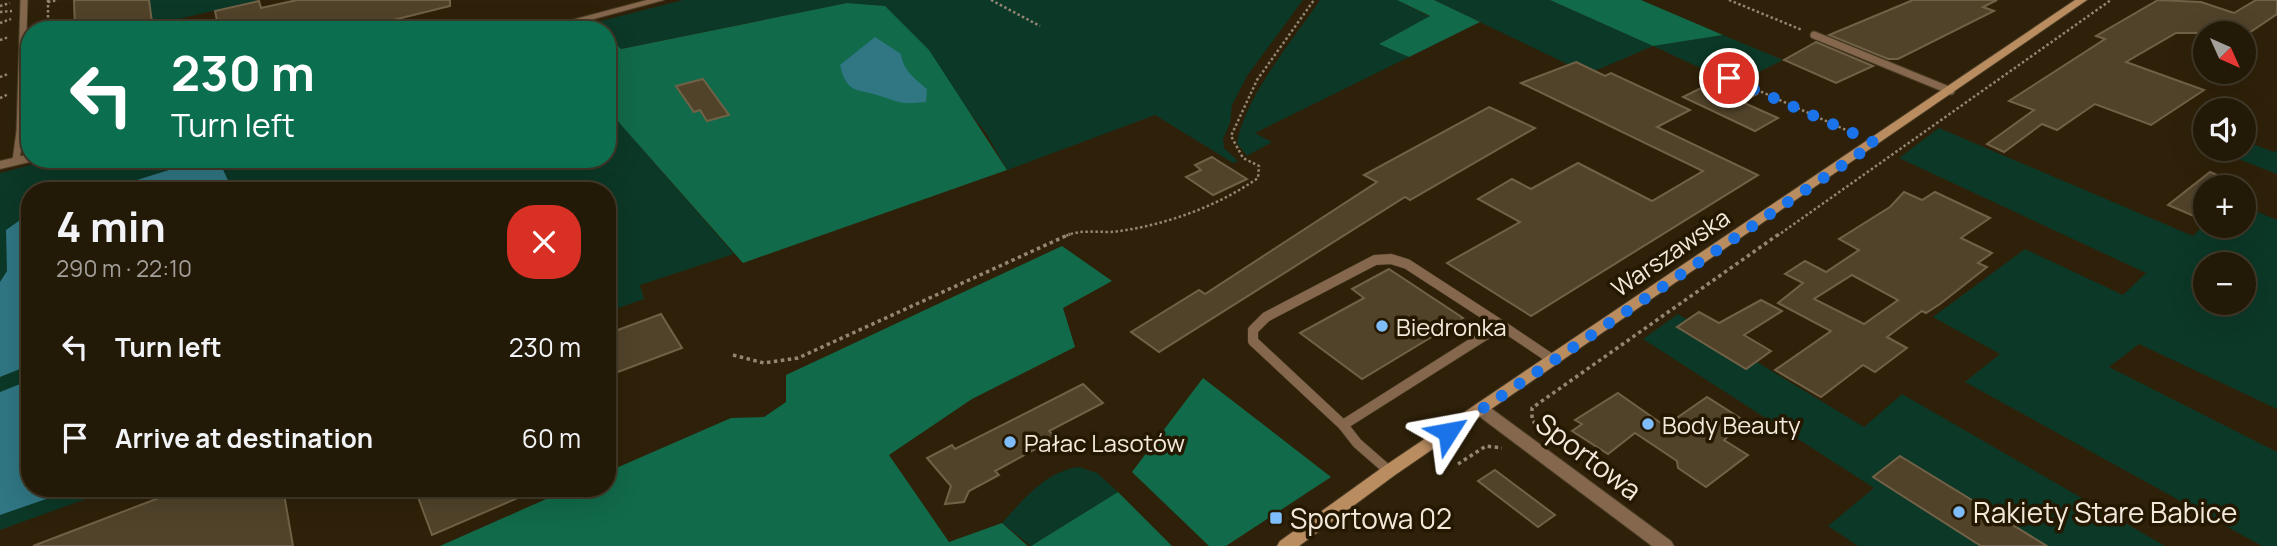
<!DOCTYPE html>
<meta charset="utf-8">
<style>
:root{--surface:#231907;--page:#2b2211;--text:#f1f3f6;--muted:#a3a09b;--line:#403828}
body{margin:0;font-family:Manrope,sans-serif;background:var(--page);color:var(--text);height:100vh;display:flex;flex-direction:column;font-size:26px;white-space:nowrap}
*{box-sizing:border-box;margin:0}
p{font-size:23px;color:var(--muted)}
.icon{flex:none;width:38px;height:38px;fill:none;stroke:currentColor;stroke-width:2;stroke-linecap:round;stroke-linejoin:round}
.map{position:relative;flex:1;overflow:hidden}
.panel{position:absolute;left:21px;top:182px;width:595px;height:315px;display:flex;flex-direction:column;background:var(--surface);border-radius:28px;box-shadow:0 7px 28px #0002,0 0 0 2px var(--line)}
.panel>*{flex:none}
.guide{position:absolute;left:21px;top:21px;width:595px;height:147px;border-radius:28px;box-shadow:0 7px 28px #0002,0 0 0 2px var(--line);background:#0b6e4f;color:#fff;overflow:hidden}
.needle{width:46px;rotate:135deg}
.controls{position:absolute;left:2193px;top:21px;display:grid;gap:14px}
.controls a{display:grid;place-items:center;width:63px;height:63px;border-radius:50%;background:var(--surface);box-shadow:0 7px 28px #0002,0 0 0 2px var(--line);font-size:35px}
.pin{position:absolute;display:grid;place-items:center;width:60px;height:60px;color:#fff;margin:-30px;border:4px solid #fff;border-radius:50%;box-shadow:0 2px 7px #0007}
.me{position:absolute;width:77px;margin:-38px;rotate:56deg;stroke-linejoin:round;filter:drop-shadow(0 0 5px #0008)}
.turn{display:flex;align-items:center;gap:24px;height:147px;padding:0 35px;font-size:32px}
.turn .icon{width:91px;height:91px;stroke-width:2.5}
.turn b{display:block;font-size:49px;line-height:60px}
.round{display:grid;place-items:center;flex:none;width:74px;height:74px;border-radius:28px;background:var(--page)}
.summary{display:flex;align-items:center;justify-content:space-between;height:119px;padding:0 35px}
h1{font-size:42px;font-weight:700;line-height:52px}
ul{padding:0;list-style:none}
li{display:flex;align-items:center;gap:21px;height:91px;padding:0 35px}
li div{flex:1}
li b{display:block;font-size:26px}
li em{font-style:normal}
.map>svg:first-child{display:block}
.green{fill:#0c3827;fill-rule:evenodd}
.forest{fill:#116a4a}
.water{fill:#307683}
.building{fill:#51432a;stroke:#716147;stroke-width:2;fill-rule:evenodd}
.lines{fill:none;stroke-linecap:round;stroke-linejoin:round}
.service-far1-casing{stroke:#4a3d26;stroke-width:9}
.service-casing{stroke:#4a3d26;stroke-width:11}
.minor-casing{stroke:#4a3d26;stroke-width:2}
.tertiary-casing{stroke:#4a3d26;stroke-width:2}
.secondary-casing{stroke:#4a3d26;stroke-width:2}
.path-far1{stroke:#938774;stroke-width:2.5;stroke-dasharray:2.5 2.5;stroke-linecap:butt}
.path{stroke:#938774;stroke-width:3.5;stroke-dasharray:3.5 3.5;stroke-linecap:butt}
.service-far1{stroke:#84674c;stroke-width:7}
.service{stroke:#84674c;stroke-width:10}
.minor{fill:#84674c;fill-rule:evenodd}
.tertiary{fill:#84674c;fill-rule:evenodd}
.secondary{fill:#ba8d61;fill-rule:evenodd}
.route{stroke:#1a73e8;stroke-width:12;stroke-dasharray:0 21.6}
.poi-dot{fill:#7fbdfa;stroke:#251801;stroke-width:2.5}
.labels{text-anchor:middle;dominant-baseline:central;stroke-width:7;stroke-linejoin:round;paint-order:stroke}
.street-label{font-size:24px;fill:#f2e9db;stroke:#251801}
.poi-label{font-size:24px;fill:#f2e9db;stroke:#251801;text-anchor:start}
.near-street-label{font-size:28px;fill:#f2e9db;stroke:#251801}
.near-poi-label{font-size:28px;fill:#f2e9db;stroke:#251801;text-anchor:start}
</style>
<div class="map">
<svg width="2277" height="546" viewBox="0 0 2277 546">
<rect width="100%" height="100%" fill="#2f2109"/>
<!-- green -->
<g class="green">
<path d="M149 0H260L152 25Z"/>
<path d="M683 0H1303L1247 76 1232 105 1230 123 1223 139 1224 148 1238 161 1233 163 1155 115 1007 170 986 133 885 6 847 3 620 49 607 36V30H601L593 23Z"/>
<path d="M1320 0H1397L1430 17 1380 43 1409 57 1255 133 1272 142 1247 156 1237 143C1245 96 1293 40 1320 0Z"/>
<path d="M1434 0H1550L1653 46 1723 35 1783 60 1735 84 1653 46 1588 74Z"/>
<path d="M607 109 734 254 640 285 644 299 607 312V191H30V488H116L0 530V173L54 159H607Z"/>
<path d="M1939 128 2193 236 2205 224 2244 226V206L2277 220V409L2139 344 2109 367 2277 452V546H2262L1965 382 2000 354 1933 317 2025 249 2123 295 2146 273 1899 158ZM2205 264H2244V303H2205Z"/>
<path d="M2244 141 2274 152 2277 150V174L2212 149H2244Z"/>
<path d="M1678 314 1864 427 1902 394 2165 546H1858L1828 526 1874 488 1643 339Z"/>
<path d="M1079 467 1097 473 1118 492 1031 546 1002 523C1023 500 1046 471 1079 467Z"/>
</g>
<!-- forest -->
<g class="forest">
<path d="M1397 0H1434L1480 22 1409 57 1379 44 1430 16Z"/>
<path d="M1550 0H1641L1723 35 1653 46Z"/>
<path d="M847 3 885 6 929 50 1007 170 743 263 607 109V36L621 49Z"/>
<path d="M1062 246 1112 281 1063 308 1075 347 972 399 889 455 949 542 1002 523 1028 546H440L571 488H607V472L731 418 764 417 786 402V375Z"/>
<path d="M1203 378 1331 477 1226 546H1209L1132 472Z"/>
<path d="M1118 492 1172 546H1031Z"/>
</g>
<!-- water -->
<g class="water">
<path d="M875 37 901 54C903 70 915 79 927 89L926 102C902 104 905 104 883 97 859 88 847 96 840 65Z"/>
<path d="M204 159 219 161 233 191H102Z"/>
<path d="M30 213V365L0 377V282L7 271 6 230Z"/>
<path d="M30 380V488H78L0 515V392Z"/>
</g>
<!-- building -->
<g class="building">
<path d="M74 0H149L153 30H75Z"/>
<path d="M297 0H450V6L353 30H219L215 11 259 1 261 8Z"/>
<path d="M1913 0H1997L1983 7 1994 11 1898 59H1888L1829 35Z"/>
<path d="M2158 0 2201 2 2234 13 2256 0H2277V14L2249 33H2176L2126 62 2204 90 2151 125 2095 104 2057 130 2042 124 2004 152 1987 144 2034 110 2009 101 2105 39 2096 36Z"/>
<path d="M1816 42 1873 66 1836 83 1784 60Z"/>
<path d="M1576 62 1605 76 1611 73 1690 110 1657 127 1758 175 1531 316 1447 263 1520 222 1478 199 1512 179 1531 189 1578 163 1652 201 1703 171 1521 83Z"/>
<path d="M1721 78 1757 94 1742 102 1778 118 1755 131 1683 97Z"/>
<path d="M703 79 729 115 707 121 700 110 694 112 676 86Z"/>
<path d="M1489 107 1535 128 1410 200 1405 197 1159 352 1131 332 1199 290 1205 294 1377 182 1364 175Z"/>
<path d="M1212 157 1247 179 1213 195 1186 177 1201 170 1195 165Z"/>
<path d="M2210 172 2231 181 2224 187H2205V205L2194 216 2168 205Z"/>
<path d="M1904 192 1922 200 1935 192 1990 218 1961 238 1992 253 1978 263 1987 267 1940 304 1926 313 1922 311 1887 337 1907 348 1875 372 1863 365 1821 397 1775 370 1831 331 1778 303 1803 283 1785 274 1805 261 1826 272 1859 250 1839 239 1890 207ZM1852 275 1898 300 1864 324 1814 299Z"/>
<path d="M1389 269 1463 318 1362 379 1300 333 1364 298 1352 289Z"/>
<path d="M1761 300 1782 311 1744 335 1771 351 1746 369 1677 327 1699 312 1719 323Z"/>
<path d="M661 314 682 348 607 376V334Z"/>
<path d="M1083 384 1103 403 1049 431 1056 438 995 471 999 475 969 491 964 502 945 504 951 486 927 458 952 445 955 449Z"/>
<path d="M1618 393 1665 426 1707 397 1740 418 1729 426 1736 429 1724 440 1748 455 1706 487 1678 468 1677 461 1635 433 1608 454 1572 431 1582 424 1575 420Z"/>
<path d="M1900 456 2047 546H1981L1873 477Z"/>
<path d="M1495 470 1555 515 1538 527 1478 481Z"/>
<path d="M185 488H283L293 546H33Z"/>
<path d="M440 488H541L432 535 418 497Z"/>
</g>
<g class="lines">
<defs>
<g id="service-far1">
<path d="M1814 35 1951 91"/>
<path d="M16 161 20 131 24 0"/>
</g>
<g id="service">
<path d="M1343 425 1253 341V330L1266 317 1375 260 1391 259 1407 264 1501 325"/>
<path d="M1389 471 1357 443 1343 425 1501 325 1553 360"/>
</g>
<g id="minor">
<path d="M647 0H664L553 30H534Z"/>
<path d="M30 154V159L34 161 0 169V161Z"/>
</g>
<path id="tertiary" d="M1482 404 1488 406 1671 541 1674 546H1652L1476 414 1474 410 1476 406Z"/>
<path id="secondary" d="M2075 0H2087L1395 475 1299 546H1277L1280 541 1383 467Z"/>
</defs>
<!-- service-far1 casing -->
<use href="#service-far1" class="service-far1-casing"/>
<!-- service casing -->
<use href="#service" class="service-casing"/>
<!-- minor casing -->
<use href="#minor" class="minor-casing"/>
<!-- tertiary casing -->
<use href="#tertiary" class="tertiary-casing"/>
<!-- secondary casing -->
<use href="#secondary" class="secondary-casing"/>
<!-- path-far1 -->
<g class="path-far1">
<path d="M48 0V30"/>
<path d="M991 0 1040 26"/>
<path d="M1729 0 1802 30"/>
<path d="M48 2 58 0"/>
<path d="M0 6 10 3"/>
<path d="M0 12 12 11"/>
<path d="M0 23 11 19"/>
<path d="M0 40 9 37"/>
<path d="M1720 73 1857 135"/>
<path d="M0 77 8 74"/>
<path d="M0 98 9 94"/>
<path d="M1066 236C1082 228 1103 234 1120 231 1168 224 1218 206 1258 178L1259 166 1243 158 1231 136 1257 80 1314 0"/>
<path d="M1777 236 2111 0"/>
</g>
<!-- path -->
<g class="path">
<path d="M733 355 764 363 798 358 1070 234"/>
<path d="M1540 429 1532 420V408L1779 234"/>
<path d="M1458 464 1486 446 1502 448"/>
</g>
<!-- service-far1 -->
<use href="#service-far1" class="service-far1"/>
<!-- service -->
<use href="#service" class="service"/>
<!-- minor -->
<use href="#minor" class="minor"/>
<!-- tertiary -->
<use href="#tertiary" class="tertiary"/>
<!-- secondary -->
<use href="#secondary" class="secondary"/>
</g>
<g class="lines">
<!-- route -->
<path class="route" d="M1448 432 1875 143 1729 78"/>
</g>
<!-- markers -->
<g class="poi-dot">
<circle cx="1382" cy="326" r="7"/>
<circle cx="1648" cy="424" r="7"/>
<circle cx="1010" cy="442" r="7"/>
<circle cx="1959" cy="512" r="7"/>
<rect x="1269" y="511" width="14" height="14" rx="3.5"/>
</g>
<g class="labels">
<!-- street labels -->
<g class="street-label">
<text transform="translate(1670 252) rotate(-34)">Warszawska</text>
</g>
<!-- poi labels -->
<g class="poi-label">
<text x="1396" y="326">Biedronka</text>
<text x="1662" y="424">Body Beauty</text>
<text x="1024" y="442">Pałac Lasotów</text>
</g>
<!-- near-street labels -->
<g class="near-street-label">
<text transform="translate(1589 456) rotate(37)">Sportowa</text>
</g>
<!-- near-poi labels -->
<g class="near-poi-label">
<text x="1973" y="512">Rakiety Stare Babice</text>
<text x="1290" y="518">Sportowa 02</text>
</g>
</g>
</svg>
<div class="controls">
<a><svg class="needle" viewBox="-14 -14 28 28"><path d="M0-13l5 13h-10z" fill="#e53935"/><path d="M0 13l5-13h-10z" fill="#a3a09b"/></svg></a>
<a><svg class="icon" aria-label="sound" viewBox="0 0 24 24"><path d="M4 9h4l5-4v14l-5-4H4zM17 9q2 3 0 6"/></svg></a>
<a>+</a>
<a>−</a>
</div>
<div class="pin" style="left:1729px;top:78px;background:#d93025"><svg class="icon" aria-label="arrive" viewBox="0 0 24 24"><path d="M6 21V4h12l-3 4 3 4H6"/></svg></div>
<svg class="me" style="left:1448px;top:432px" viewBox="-20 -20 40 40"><path d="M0-17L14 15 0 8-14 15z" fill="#1a73e8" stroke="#fff" stroke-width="4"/></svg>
<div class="guide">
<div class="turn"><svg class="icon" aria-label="left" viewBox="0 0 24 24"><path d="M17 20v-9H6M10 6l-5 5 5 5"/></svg><div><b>230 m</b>Turn left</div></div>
</div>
<section class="panel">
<div class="summary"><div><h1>4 min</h1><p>290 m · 22:10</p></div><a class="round" style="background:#d93025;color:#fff"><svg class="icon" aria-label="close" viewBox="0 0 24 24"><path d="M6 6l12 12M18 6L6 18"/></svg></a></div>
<ul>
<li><svg class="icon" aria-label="left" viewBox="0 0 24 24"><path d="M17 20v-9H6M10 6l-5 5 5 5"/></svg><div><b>Turn left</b></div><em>230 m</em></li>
<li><svg class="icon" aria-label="arrive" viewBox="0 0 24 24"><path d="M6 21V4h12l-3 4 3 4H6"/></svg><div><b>Arrive at destination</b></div><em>60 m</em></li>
</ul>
</section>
</div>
